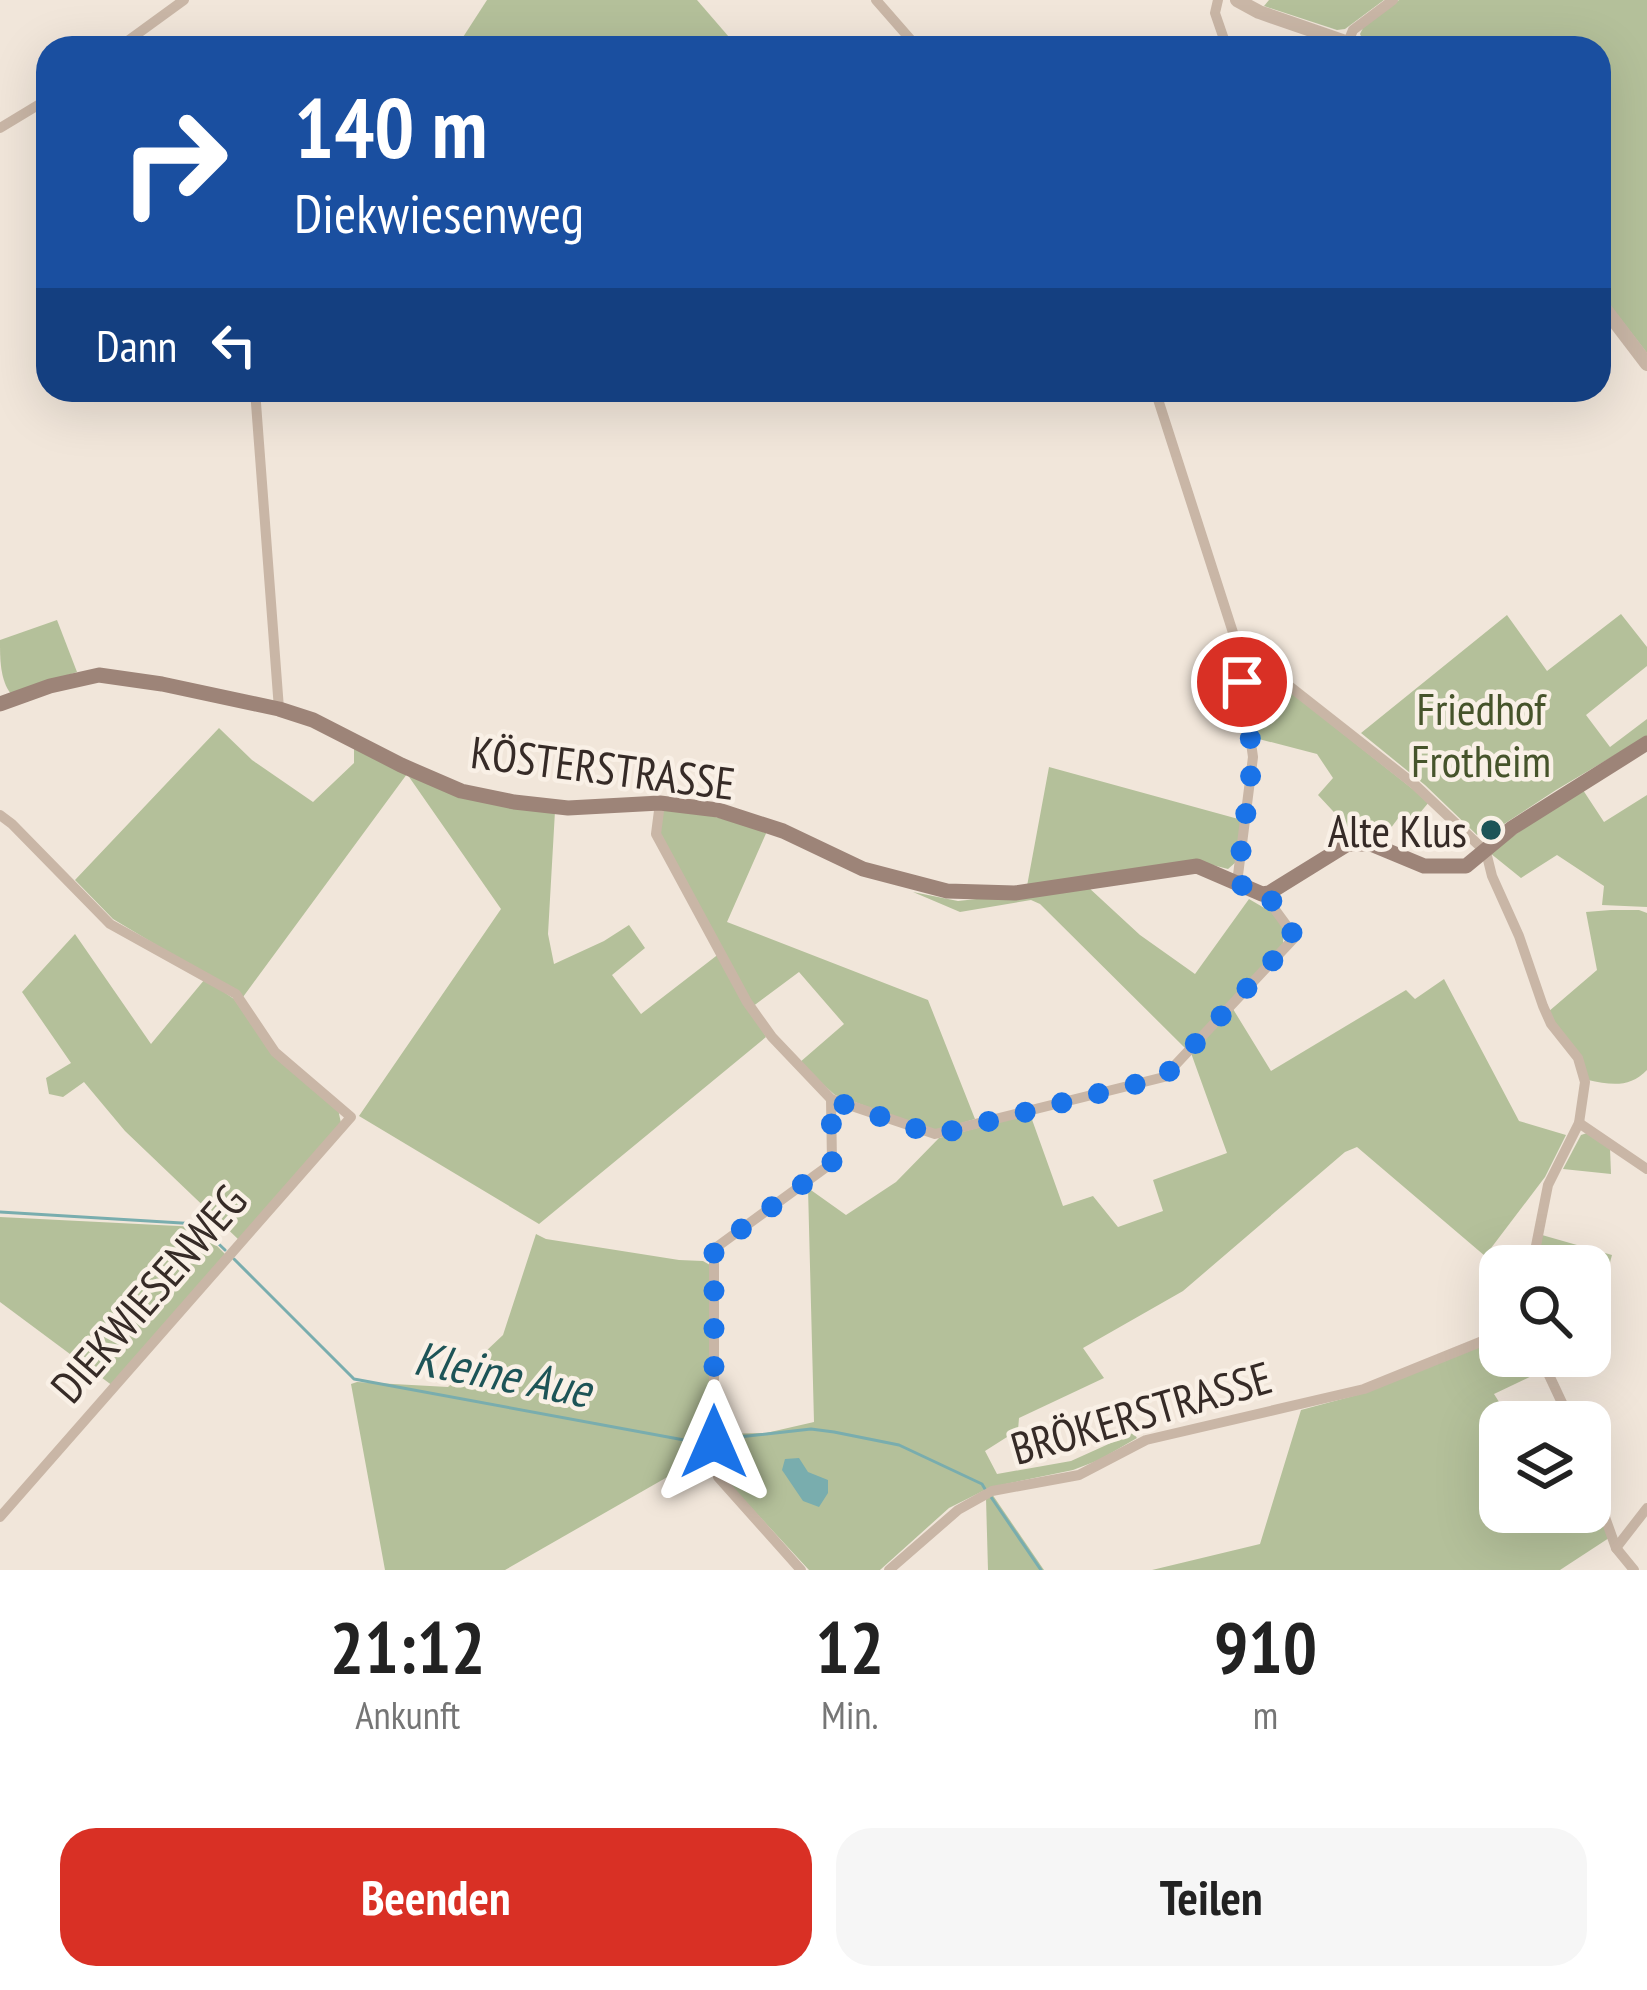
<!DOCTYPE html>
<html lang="de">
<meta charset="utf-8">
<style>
:root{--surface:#fff;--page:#f6f6f6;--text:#222;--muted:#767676;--accent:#d93025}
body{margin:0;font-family:"PT Sans Narrow",sans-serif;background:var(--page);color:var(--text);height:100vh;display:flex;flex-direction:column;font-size:45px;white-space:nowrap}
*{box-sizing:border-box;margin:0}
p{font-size:39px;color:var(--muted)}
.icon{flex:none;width:66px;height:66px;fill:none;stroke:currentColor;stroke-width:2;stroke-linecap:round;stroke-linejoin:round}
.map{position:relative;height:1570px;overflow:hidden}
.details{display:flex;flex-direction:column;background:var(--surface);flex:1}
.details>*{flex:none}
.hud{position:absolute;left:36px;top:36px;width:1575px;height:366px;border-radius:36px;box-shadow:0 12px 48px #0002;background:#1a4fa0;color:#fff;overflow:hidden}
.tools{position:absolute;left:1479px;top:1245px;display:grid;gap:24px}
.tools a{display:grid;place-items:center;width:132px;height:132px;border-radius:24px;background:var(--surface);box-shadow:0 12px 48px #0002;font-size:60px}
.pin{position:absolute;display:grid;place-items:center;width:102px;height:102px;color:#fff;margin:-51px;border:6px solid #fff;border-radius:50%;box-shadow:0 3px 12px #0007}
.me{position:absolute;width:132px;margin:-66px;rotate:0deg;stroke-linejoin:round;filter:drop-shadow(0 0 9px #0008)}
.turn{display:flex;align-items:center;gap:42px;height:252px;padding:0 60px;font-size:54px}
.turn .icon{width:156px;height:156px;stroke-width:2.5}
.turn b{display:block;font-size:84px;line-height:102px}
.then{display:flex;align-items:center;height:114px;padding:0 60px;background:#0003;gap:24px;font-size:45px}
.eta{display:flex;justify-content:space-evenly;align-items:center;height:204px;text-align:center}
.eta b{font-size:72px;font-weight:700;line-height:84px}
.action{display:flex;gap:24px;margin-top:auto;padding:24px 60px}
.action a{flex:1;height:138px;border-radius:36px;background:var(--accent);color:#fff;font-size:48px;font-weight:700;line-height:138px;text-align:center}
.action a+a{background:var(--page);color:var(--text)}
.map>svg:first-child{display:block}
.green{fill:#b4c09a}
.water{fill:#79adae}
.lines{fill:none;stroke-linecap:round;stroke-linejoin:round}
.stream{stroke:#79adae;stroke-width:3}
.minor{stroke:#c9b6a6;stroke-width:10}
.tertiary{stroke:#c9b6a6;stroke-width:14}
.secondary{stroke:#9d8478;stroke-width:15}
.route{stroke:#1a73e8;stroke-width:21;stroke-dasharray:0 37.8}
.poi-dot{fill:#1d5457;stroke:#f9f0e6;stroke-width:4.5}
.labels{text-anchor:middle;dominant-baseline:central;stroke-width:9;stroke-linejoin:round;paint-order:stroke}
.park-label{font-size:45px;fill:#46542b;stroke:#f9f0e6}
.street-label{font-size:45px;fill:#362b27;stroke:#f9f0e6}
.poi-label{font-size:45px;fill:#362b27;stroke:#f9f0e6;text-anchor:end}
.water-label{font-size:48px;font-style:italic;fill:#1d5457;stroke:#f9f0e6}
</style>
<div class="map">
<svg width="1647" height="1570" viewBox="0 0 1647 1570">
<rect width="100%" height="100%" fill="#f1e6da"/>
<!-- green -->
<g class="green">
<path d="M487 0H697L729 37 716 48H456Z"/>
<path d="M1269 0H1384L1345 29 1337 30 1264 6Z"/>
<path d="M1399 0H1647V353L1599 291V48H1376L1364 43 1360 34 1364 26Z"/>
<path d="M1621 614 1647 647V666L1586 715 1610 747 1647 719V736L1556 790 1501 826 1496 820 1477 835 1425 785 1361 733 1507 615 1547 671Z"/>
<path d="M57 620 77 672 11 694C0 680 0 659 0 640Z"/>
<path d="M1249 659 1429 802 1414 820 1402 813 1382 840 1371 837 1358 838 1318 795 1333 778 1317 754 1255 738 1243 664Z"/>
<path d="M219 728 252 760 313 802 354 763V745L406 773 555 811 548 934 554 964 604 941 629 925 645 948 612 975 641 1014 720 953 766 1037 539 1224 359 1116 501 909 407 774 243 997 113 919 75 880Z"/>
<path d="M1049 767 1242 820 1236 862 1228 869 1197 861 1027 886Z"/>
<path d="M1581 787 1604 822 1647 795V907L1602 905 1604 886 1557 855 1521 878 1490 853Z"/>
<path d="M662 805 768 829 727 922 928 1000 975 1119 935 1131 835 1095 799 1063 844 1024 799 972 752 1007 658 834Z"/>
<path d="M1088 887 1140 935 1195 974 1249 899 1273 913 1284 928 1283 944 1186 1049 1040 904 1031 900 960 912 913 892 958 901Z"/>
<path d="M1611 910H1639L1647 913V1070C1630 1088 1611 1085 1588 1080L1548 1012 1597 970 1586 912Z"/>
<path d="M75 934 151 1044 205 979 234 999 271 1053 338 1109 341 1123 239 1240 125 1131 84 1082 63 1097 49 1094 46 1078 71 1063 22 992Z"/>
<path d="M1444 979 1519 1121 1566 1135 1545 1177 1485 1256 1357 1147 1345 1152 1183 1291 1083 1348 1104 1378 1019 1418 1018 1430 985 1451 997 1474 1071 1461 1133 1433 1137 1438 1099 1460 1073 1470 991 1487 949 1508 880 1570H809L721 1475 719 1434 766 1433 814 1422 808 1188 846 1215 896 1182 939 1138 1030 1114 1063 1206 1093 1196 1118 1227 1163 1211 1153 1180 1227 1153 1191 1053 1233 1009 1271 1071 1406 990 1415 999Z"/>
<path d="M1587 1133 1610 1148 1611 1174 1563 1169 1581 1135Z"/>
<path d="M0 1217 198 1227 226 1255 113 1386 0 1302Z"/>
<path d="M536 1234 546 1239 679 1260 703 1261 710 1265 711 1452 505 1570H385L351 1384 357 1382 448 1387 503 1335Z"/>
<path d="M1542 1235 1612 1255 1590 1337V1266H1536Z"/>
<path d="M1500 1337V1356H1535L1542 1371 1494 1394 1508 1416V1422H1500V1512H1590V1488L1609 1538 1560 1570H1152L1260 1544 1301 1410 1368 1392Z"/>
<path d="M992 1494 1044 1570H988L986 1498Z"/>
</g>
<!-- water -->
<path class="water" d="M799 1458 808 1472 828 1480V1493L819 1507 803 1501 782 1470 785 1459Z"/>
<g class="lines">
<!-- stream -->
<g class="stream">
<path d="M0 1212 198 1224 225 1250"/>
<path d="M234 1259 354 1379 695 1442 711 1441"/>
<path d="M720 1439 811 1429 834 1432 899 1445 982 1484 985 1489"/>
<path d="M991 1497 1041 1570"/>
</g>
<!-- minor -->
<g class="minor">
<path d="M876 0 918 48"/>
<path d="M1218 0 1215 13 1227 48"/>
<path d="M1348 42 1353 30 1393 0"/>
<path d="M118 48 184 0"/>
<path d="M0 128 48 99"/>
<path d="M255 390 279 709"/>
<path d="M1155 390 1237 645 1253 757 1237 883"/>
<path d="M1237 645 1414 784 1486 852 1492 876 1519 936 1543 1006 1551 1024 1578 1058 1585 1082 1579 1123 1548 1185 1532 1266"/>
<path d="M660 803 656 834 747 1002 772 1037 831 1099 935 1134 1164 1077 1295 937 1273 907 1269 893"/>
<path d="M0 815 12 824 110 924 236 994 275 1052 351 1117 0 1517"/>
<path d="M1579 1123 1647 1169"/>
<path d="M1540 1356 1571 1422"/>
<path d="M1590 1475 1616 1548 1634 1570"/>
<path d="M1616 1548 1647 1508"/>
<path d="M801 1570 718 1477 714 1454V1249L832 1163 831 1099"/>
<path d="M889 1570 958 1510 992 1491 1079 1475 1146 1440 1364 1389 1500 1334"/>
</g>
<!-- tertiary -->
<g class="tertiary">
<path d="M1237 0 1259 12 1363 48"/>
<path d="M1599 301 1647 364"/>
</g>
<!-- secondary -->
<path class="secondary" d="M0 704 50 686 99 675 162 684 279 709 313 720 401 765 461 791 514 802 568 808 660 803 718 810 783 831 863 869 947 891 1015 893 1197 866 1262 894 1269 893 1348 844H1371L1424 866H1466L1512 828 1647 743"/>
</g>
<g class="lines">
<!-- route -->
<path class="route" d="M714 1442V1249L832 1163 831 1100 935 1135 1164 1077 1295 937 1274 907 1269 893 1262 895 1237 883 1253 757 1242 682"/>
</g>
<!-- markers -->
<circle class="poi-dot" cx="1491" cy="830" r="12"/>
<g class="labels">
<!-- park labels -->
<g class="park-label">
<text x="1481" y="708">Friedhof<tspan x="1481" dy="52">Frotheim</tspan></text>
</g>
<!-- street labels -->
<g class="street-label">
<text transform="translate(603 767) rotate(7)">KÖSTERSTRASSE</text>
<text transform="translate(148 1293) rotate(-49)">DIEKWIESENWEG</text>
<text transform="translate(1141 1412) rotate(-16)">BRÖKERSTRASSE</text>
</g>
<!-- poi labels -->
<g class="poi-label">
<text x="1467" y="830">Alte Klus</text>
</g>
<!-- water labels -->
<g class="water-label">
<text transform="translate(503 1373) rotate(11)">Kleine Aue</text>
</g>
</g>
</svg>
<div class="tools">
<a><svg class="icon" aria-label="search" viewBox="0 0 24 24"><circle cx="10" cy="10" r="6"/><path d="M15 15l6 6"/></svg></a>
<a><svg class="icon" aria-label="layers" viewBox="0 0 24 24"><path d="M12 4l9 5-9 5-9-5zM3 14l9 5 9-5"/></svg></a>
</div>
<div class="pin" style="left:1242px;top:682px;background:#d93025"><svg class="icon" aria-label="arrive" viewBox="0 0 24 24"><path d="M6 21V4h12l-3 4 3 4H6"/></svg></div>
<svg class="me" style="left:714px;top:1442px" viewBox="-20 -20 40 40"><path d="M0-17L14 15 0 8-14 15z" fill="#1a73e8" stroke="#fff" stroke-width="4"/></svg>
<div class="hud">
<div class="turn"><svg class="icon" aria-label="right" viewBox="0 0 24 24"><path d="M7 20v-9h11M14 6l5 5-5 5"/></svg><div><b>140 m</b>Diekwiesenweg</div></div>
<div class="then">Dann<svg class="icon" aria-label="left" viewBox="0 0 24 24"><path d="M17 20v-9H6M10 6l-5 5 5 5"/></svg></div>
</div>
</div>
<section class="details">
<div class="eta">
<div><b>21:12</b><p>Ankunft</p></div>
<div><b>12</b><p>Min.</p></div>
<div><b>910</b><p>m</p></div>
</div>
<div class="action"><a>Beenden</a><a>Teilen</a></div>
</section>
